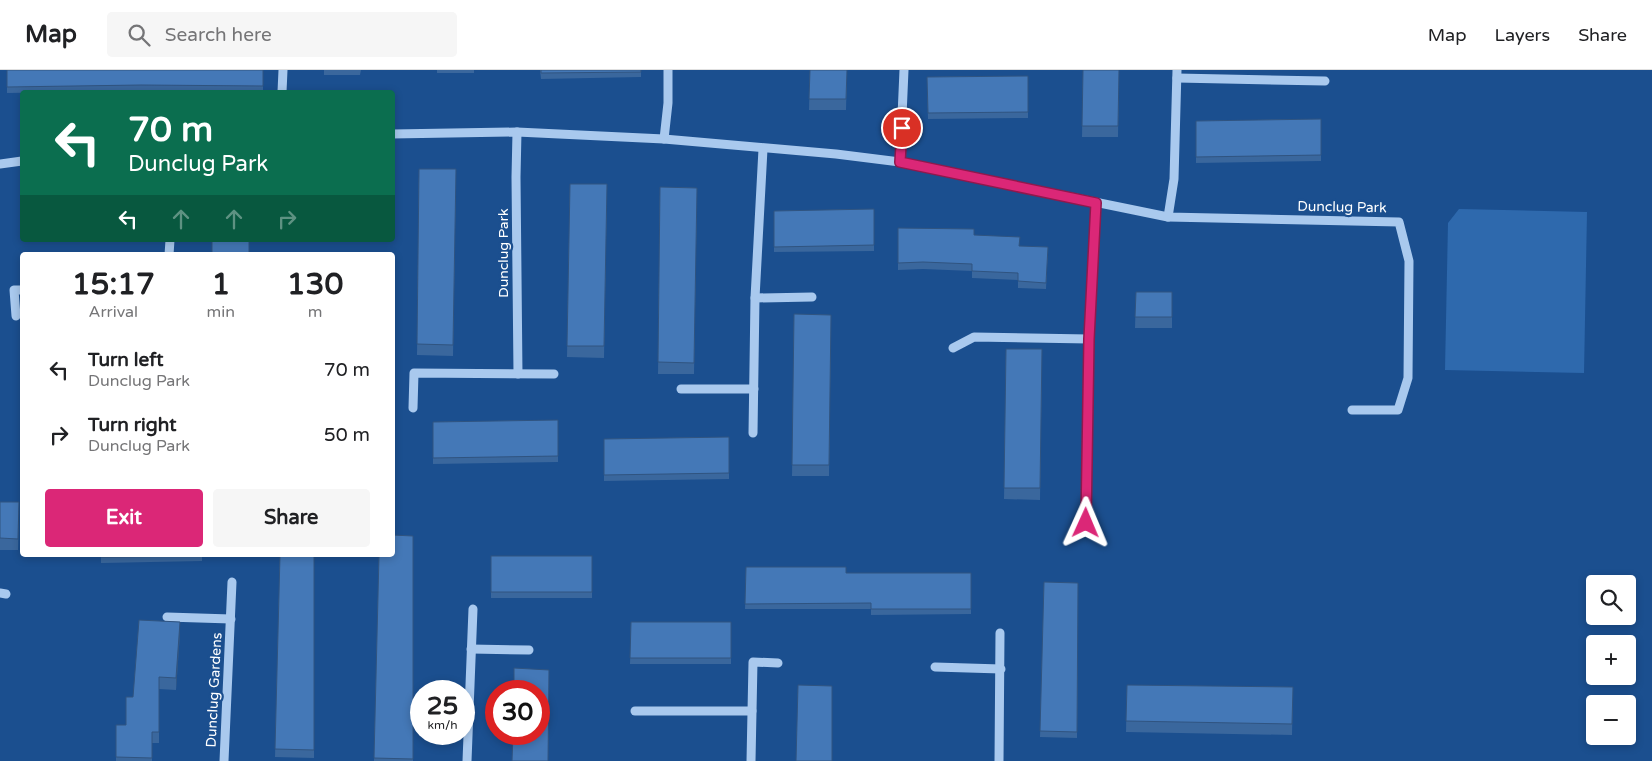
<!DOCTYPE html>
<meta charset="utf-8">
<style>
:root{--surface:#fff;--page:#f6f6f6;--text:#202124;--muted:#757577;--line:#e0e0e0;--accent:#db2777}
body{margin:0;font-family:"Varela Round",sans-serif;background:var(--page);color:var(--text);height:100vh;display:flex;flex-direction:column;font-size:19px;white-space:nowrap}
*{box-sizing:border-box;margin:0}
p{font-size:16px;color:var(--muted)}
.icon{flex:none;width:28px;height:28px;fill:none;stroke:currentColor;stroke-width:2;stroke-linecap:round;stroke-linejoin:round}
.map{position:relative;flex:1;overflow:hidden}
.details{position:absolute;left:20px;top:182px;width:375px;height:305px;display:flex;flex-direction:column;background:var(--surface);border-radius:5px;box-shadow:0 2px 8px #0003}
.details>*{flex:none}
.hud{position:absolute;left:20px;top:20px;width:375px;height:152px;border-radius:5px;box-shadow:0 2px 8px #0003;background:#0b6e4f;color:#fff;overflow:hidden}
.tools{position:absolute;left:1586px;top:505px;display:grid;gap:10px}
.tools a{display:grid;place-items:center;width:50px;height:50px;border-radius:5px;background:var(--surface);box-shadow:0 2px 8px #0003;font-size:25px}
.speed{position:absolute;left:410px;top:610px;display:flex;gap:10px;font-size:25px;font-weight:700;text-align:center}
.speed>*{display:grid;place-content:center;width:65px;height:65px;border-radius:50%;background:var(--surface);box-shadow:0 2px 8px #0003;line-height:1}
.speed small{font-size:12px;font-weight:400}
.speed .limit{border:8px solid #d22;background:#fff;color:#111}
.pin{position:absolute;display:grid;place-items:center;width:42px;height:42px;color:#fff;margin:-21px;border:2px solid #fff;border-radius:50%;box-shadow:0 1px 5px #0007}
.me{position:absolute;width:55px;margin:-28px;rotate:1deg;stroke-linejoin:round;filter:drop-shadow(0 0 4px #0008)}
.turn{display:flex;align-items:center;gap:18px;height:105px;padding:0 25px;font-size:22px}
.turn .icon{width:65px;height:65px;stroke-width:2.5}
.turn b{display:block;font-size:35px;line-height:42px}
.lanes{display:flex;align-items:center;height:48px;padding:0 25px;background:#0003;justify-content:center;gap:25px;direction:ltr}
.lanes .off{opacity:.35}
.eta{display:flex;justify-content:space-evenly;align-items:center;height:85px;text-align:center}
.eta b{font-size:30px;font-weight:700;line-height:35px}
.cta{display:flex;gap:10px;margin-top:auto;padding:10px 25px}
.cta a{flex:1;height:58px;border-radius:5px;background:var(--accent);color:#fff;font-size:20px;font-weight:700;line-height:58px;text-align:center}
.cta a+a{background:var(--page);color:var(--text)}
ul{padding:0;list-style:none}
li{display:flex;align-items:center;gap:15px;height:65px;padding:0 25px}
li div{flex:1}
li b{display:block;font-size:19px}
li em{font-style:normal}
header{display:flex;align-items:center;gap:30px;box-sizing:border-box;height:70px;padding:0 25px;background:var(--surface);border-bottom:1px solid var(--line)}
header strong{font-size:24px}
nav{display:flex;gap:28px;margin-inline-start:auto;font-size:18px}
.search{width:350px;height:45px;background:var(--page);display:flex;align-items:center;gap:12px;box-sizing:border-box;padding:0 18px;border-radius:5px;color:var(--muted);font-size:19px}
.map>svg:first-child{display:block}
.green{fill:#2e69ad}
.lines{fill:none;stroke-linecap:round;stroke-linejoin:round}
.minor{stroke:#a9c9ee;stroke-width:9}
.wall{fill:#3a679d}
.shaded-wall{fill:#305480}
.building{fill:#4478b7;stroke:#305480}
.route-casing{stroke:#8e194d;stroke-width:12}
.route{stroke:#db2777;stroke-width:9}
.labels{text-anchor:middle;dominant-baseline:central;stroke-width:4.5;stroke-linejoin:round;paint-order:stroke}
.street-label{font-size:14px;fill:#fff;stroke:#1b4f8f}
</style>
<header>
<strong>Map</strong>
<div class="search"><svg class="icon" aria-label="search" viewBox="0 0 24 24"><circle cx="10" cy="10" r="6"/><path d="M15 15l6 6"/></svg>Search here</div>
<nav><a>Map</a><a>Layers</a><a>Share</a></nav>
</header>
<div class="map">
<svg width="1652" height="691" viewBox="0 0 1652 691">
<rect width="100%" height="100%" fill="#1b4f8f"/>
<!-- green -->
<path class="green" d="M1459 139 1587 142 1584 303 1445 300 1448 153Z"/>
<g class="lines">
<!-- minor -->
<g class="minor">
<path d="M1177 8 1325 11"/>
<path d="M282 22 283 0"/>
<path d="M517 62 516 107 518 304"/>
<path d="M392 64 517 62 664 69 836 84 900 92 1168 147 1399 152 1409 191 1408 308 1398 340H1352"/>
<path d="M664 69 668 33V0"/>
<path d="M900 92 904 0"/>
<path d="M0 94 22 91"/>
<path d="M1168 147 1174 109 1177 0"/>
<path d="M169 185 170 170"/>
<path d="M755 228 812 227"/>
<path d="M16 246 14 220H22"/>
<path d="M953 278 974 267 1089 269"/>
<path d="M681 319H754"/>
<path d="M413 338 414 303 554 304"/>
<path d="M753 363 755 228 763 79"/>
<path d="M1086 453 1089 269 1096 133"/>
<path d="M0 523 6 524"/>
<path d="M167 547 231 549"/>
<path d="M471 579 529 580"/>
<path d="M935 597 1001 599"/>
<path d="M635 641H752"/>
<path d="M224 691 232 512"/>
<path d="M467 691 473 539"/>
<path d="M751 691 753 592 778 593"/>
<path d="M999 691 1000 563"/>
</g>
</g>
<!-- wall -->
<g class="wall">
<path d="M7 0H263V22L141 21 7 23Z"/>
<path d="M324 0H361L360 5H324Z"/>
<rect x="437" y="0" width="37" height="3"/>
<path d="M540 0H641V7L541 9Z"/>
<path d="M810 0H847L846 40H809Z"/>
<path d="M1083 0H1119L1118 67H1082Z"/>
<path d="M1028 6V48L928 49 927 7Z"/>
<path d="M1321 49V91L1196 93V51Z"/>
<path d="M419 99H456L453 286 417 285Z"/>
<path d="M570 114H607L604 288 567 287Z"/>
<path d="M660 117 697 118 694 304H658Z"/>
<path d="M21 130H22V170H131L22 171Z"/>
<path d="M874 139V181L774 182V141Z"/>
<path d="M898 158 974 165 1020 176 1048 177 1046 219 1018 218V210L972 208V201L923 199 898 200Z"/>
<path d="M1136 222H1172V258H1135Z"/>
<path d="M794 244 831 245 829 406H792Z"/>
<path d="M1006 279H1042L1040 430 1004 429Z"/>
<path d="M558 350V392L433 394V352Z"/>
<path d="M729 367V409L604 411V369Z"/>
<path d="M0 432 19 443 18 480H0Z"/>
<path d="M413 466V691H374L379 485Z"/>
<path d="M101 485H202V491L101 493Z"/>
<path d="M280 485H314V688L275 687Z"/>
<rect x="491" y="486" width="101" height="42"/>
<path d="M746 497 846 503H971V544L871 545V539H745Z"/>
<path d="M1044 512 1078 513 1077 668 1040 667Z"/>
<path d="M631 552H731V594H630Z"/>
<path d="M180 563 176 620 159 619V673H152V691H116V655H126L133 627Z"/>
<path d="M1127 615 1293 617 1292 665 1126 662Z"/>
</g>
<!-- shaded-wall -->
<path class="shaded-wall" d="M180 552V563L176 620V608Z"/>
<!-- building -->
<g class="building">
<path d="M7 0H263V16L141 15 7 17Z"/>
<path d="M541 0H641V2L541 3Z"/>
<path d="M810 0H847L846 29H809Z"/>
<path d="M1083 0H1119L1118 56H1082Z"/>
<path d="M1028 6V42L928 43 927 7Z"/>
<path d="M1321 49V85L1196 87V51Z"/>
<path d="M419 99H456L453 275 417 274Z"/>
<path d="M570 114H607L604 276H567Z"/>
<path d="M660 117 697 118 694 293 658 292Z"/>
<path d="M21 130H22V166Z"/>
<path d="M874 139V175L774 177V141Z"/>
<path d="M898 158 974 159V165L1020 167 1019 176 1048 177 1046 213 1018 211V203L972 201V194L923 192 898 193Z"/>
<rect x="212" y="170" width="37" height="15"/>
<path d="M1136 222H1172V247H1135Z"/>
<path d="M794 244 831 245 829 395H792Z"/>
<path d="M1006 279H1042L1040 418H1004Z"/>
<path d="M558 350V386L433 388V352Z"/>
<path d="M729 367V403L604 405V369Z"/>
<path d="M0 432H19L18 469 0 468Z"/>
<path d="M392 465 413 466V689L374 688 379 485H392Z"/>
<path d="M101 485H202V486L101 487Z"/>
<path d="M280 485H314V680L275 679Z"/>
<rect x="491" y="486" width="101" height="36"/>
<path d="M746 497H846V503H971V539H871V533L745 534Z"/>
<path d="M1044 512 1078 513 1077 662 1040 661Z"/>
<path d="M139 550 180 552 176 608 159 607V662H152V688L116 687V655H126V627H133Z"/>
<path d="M631 552H731V588H630Z"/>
<path d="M514 598 549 600 548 691H512L513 664H539V621H514Z"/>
<path d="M798 615 832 616V691H796Z"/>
<path d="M1127 615 1293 617 1292 654 1126 651Z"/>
</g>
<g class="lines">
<defs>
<path id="route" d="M902 58 900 92 1096 133 1089 269 1086 453"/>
</defs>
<!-- route casing -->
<use href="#route" class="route-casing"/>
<!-- route -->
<use href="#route" class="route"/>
</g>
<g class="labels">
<!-- street labels -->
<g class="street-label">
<text transform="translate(1342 137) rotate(1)">Dunclug Park</text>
<text transform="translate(503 183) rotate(-90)">Dunclug Park</text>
<text transform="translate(214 620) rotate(-87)">Dunclug Gardens</text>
</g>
</g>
</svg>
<div class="tools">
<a><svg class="icon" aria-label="search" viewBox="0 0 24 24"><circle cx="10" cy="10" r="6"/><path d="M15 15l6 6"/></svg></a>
<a>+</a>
<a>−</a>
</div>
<div class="speed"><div>25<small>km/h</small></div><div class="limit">30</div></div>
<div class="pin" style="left:902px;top:58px;background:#d93025"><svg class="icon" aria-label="arrive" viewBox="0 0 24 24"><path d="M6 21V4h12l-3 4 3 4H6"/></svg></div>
<svg class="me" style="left:1086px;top:453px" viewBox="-20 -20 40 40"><path d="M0-17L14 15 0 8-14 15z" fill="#db2777" stroke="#fff" stroke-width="4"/></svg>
<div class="hud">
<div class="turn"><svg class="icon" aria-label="left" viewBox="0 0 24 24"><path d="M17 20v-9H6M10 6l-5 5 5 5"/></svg><div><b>70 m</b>Dunclug Park</div></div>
<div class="lanes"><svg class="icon" aria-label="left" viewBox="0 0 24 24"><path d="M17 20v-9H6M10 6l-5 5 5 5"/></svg><svg class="icon off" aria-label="ahead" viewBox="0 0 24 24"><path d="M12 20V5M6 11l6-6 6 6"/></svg><svg class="icon off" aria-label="ahead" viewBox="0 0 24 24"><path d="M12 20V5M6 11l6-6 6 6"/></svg><svg class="icon off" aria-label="right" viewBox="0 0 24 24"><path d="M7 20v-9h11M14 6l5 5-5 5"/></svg></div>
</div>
<section class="details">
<div class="eta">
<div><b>15:17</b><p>Arrival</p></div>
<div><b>1</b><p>min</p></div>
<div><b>130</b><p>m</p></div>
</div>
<ul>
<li><svg class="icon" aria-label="left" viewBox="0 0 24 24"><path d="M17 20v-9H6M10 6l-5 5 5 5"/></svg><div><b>Turn left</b><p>Dunclug Park</p></div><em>70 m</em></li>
<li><svg class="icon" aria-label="right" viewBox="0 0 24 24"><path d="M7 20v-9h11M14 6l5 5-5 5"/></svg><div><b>Turn right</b><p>Dunclug Park</p></div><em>50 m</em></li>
</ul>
<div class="cta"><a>Exit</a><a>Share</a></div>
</section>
</div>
